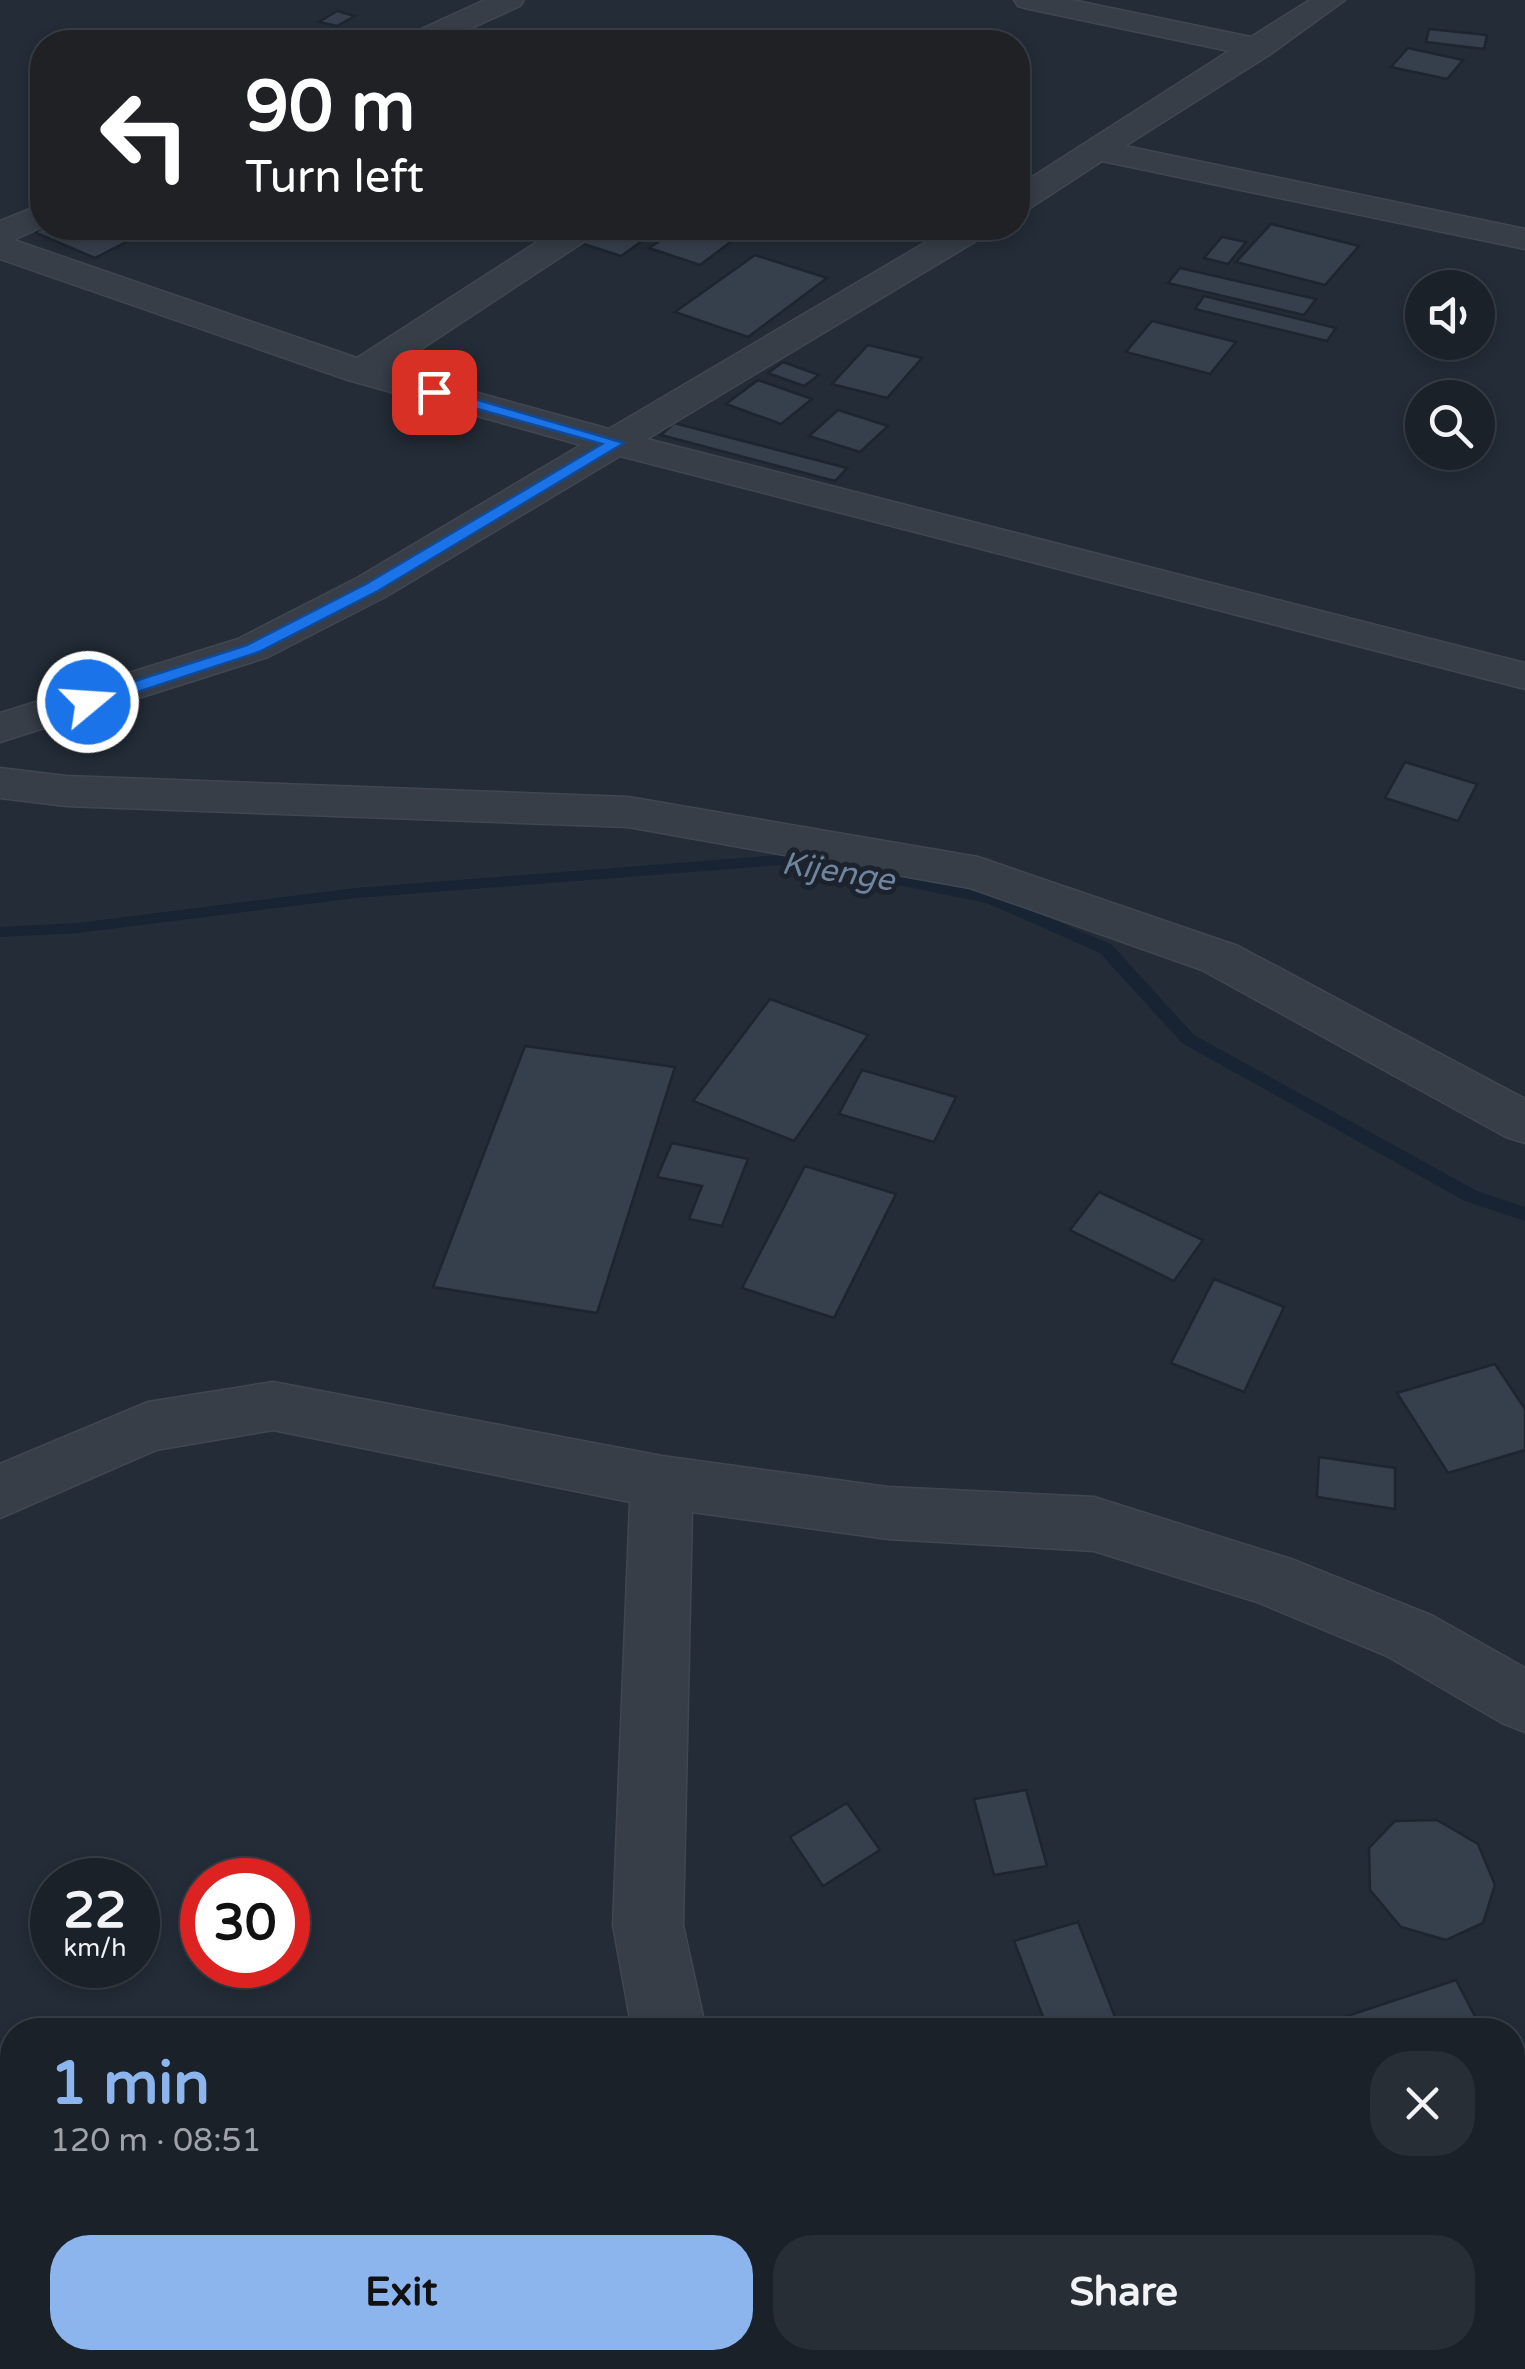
<!DOCTYPE html>
<meta charset="utf-8">
<style>
:root{--surface:#1a2129;--page:#272e35;--text:#f1f3f6;--muted:#9fa3a8;--line:#383e46;--accent:#8db5ed}
body{margin:0;font-family:"Varela Round",sans-serif;background:var(--page);color:var(--text);height:100vh;display:flex;flex-direction:column;font-size:38px;white-space:nowrap}
*{box-sizing:border-box;margin:0}
p{font-size:32px;color:var(--muted)}
.icon{flex:none;width:55px;height:55px;fill:none;stroke:currentColor;stroke-width:2;stroke-linecap:round;stroke-linejoin:round}
.map{position:relative;flex:1;overflow:hidden}
.drawer{position:absolute;left:0px;top:2018px;width:1525px;height:352px;display:flex;flex-direction:column;background:var(--surface);border-radius:40px 40px 0 0;box-shadow:0 5px 15px #0003,0 0 0 2px var(--line)}
.drawer>*{flex:none}
.top-card{position:absolute;left:30px;top:30px;width:1000px;height:210px;border-radius:40px;box-shadow:0 5px 15px #0003,0 0 0 2px var(--line);background:#202124;color:#fff;overflow:hidden}
.buttons{position:absolute;left:1405px;top:270px;display:grid;gap:20px}
.buttons a{display:grid;place-items:center;width:90px;height:90px;border-radius:50%;background:var(--surface);box-shadow:0 5px 15px #0003,0 0 0 2px var(--line);font-size:50px}
.speed{position:absolute;left:30px;top:1858px;display:flex;gap:20px;font-size:50px;font-weight:700;text-align:center}
.speed>*{display:grid;place-content:center;width:130px;height:130px;border-radius:50%;background:var(--surface);box-shadow:0 5px 15px #0003,0 0 0 2px var(--line);line-height:1}
.speed small{font-size:25px;font-weight:400}
.speed .limit{border:15px solid #d22;background:#fff;color:#111}
.pin{position:absolute;display:grid;place-items:center;width:85px;height:85px;color:#fff;margin:-42px;border-radius:20px;box-shadow:0 5px 15px #0006}
.me{position:absolute;width:110px;margin:-55px;rotate:72deg;stroke-linejoin:round;filter:drop-shadow(0 0 8px #0008)}
.turn{display:flex;align-items:center;gap:35px;height:210px;padding:0 50px;font-size:45px}
.turn .icon{width:130px;height:130px;stroke-width:2.5}
.turn b{display:block;font-size:70px;line-height:85px}
.round{display:grid;place-items:center;flex:none;width:105px;height:105px;border-radius:40px;background:var(--page)}
.headline{display:flex;align-items:center;justify-content:space-between;height:170px;padding:0 50px}
h1{font-size:60px;font-weight:800;line-height:75px;color:var(--accent)}
.cta{display:flex;gap:20px;margin-top:auto;padding:20px 50px}
.cta a{flex:1;height:115px;border-radius:40px;background:var(--accent);color:#111;font-size:40px;font-weight:800;line-height:115px;text-align:center}
.cta a+a{background:var(--page);color:var(--text)}
.map>svg:first-child{display:block}
.lines{fill:none;stroke-linecap:round;stroke-linejoin:round}
.stream{fill:#182433;fill-rule:evenodd}
.building{fill:#36404d;stroke:#1e252e;stroke-width:2.5}
.minor-casing{stroke:#404751;stroke-width:3}
.minor{fill:#373e48;fill-rule:evenodd}
.route{fill:#1a73e8;stroke:#114b97;stroke-width:2.5}
.labels{text-anchor:middle;dominant-baseline:central;stroke-width:10;stroke-linejoin:round;paint-order:stroke}
.water-label{font-size:32px;font-style:italic;fill:#6e849f;stroke:#1c232c}
</style>
<div class="map">
<svg width="1525" height="2369" viewBox="0 0 1525 2369">
<rect width="100%" height="100%" fill="#232c37"/>
<g class="lines">
<!-- stream -->
<path class="stream" d="M794 854 997 895 1112 945 1194 1035 1477 1191 1525 1207V1221L1465 1201 1182 1043 1100 953 987 903 794 864 356 898 78 933 0 937V927L78 923 356 888Z"/>
</g>
<!-- building -->
<g class="building">
<path d="M337 11 355 16 337 26 319 22Z"/>
<path d="M1429 29 1487 35 1484 49 1426 42Z"/>
<path d="M1408 48 1463 60 1447 79 1391 67Z"/>
<path d="M1271 224 1359 246 1325 285 1236 262Z"/>
<path d="M43 228H113L136 237 95 258 34 232Z"/>
<path d="M590 228H643L656 231 621 256 571 240Z"/>
<path d="M679 228H688L732 241 700 265 649 248Z"/>
<path d="M1222 237 1246 242 1228 264 1204 258Z"/>
<path d="M755 255 827 278 748 337 675 312Z"/>
<path d="M1180 268 1316 299 1304 315 1168 283Z"/>
<path d="M1204 296 1336 328 1327 341 1195 309Z"/>
<path d="M1152 321 1236 342 1210 374 1126 352Z"/>
<path d="M868 345 922 358 887 398 832 384Z"/>
<path d="M783 362 819 375 804 386 768 373Z"/>
<path d="M758 380 812 399 781 424 726 404Z"/>
<path d="M838 410 888 426 860 452 809 436Z"/>
<path d="M674 423 847 468 835 481 661 435Z"/>
<path d="M1405 762 1477 784 1458 821 1385 798Z"/>
<path d="M770 999 868 1035 794 1141 693 1101Z"/>
<path d="M525 1046 675 1067 597 1313 433 1287Z"/>
<path d="M862 1070 956 1097 934 1142 839 1114Z"/>
<path d="M672 1143 748 1159 722 1226 689 1219 702 1186 657 1177Z"/>
<path d="M805 1166 896 1194 834 1318 742 1288Z"/>
<path d="M1099 1192 1203 1240 1174 1281 1070 1230Z"/>
<path d="M1214 1279 1284 1307 1244 1392 1171 1363Z"/>
<path d="M1495 1364 1525 1409V1450L1448 1473 1397 1393Z"/>
<path d="M1319 1457 1395 1468V1509L1317 1497Z"/>
<path d="M1026 1790 1047 1866 994 1875 974 1799Z"/>
<path d="M847 1803 880 1850 823 1886 790 1837Z"/>
<path d="M1437 1820 1478 1844 1495 1885 1483 1923 1446 1940 1401 1927 1370 1890 1369 1848 1395 1821Z"/>
<path d="M1078 1922 1120 2030H1048L1014 1941Z"/>
<path d="M1456 1980 1482 2030H1305Z"/>
<path d="M1512 2088 1525 2113V2197L1512 2202Z"/>
</g>
<g class="lines">
<defs>
<g id="minor">
<path d="M485 0H524L520 6 441 42H402L406 36Z"/>
<path d="M1014 0H1072L1251 37 1310 0H1345L1269 55 1125 146 1525 229V249L1102 161 1030 208 1018 211V186L1229 51 1029 9 1018 6Z"/>
<path d="M42 204V227L14 240 357 358 559 228H586L590 234 585 241 391 369 609 429 950 228H991L986 235 647 439 1525 663V689L620 456 387 596 268 657 0 742V713L238 639 357 578 581 445 348 380 0 259V221Z"/>
<path d="M0 768 66 776 628 797 978 857 1238 946 1525 1099V1143L1506 1137 1202 970 970 888 628 827 66 806 0 798Z"/>
<path d="M273 1382 662 1456 888 1487 1094 1497 1291 1559 1433 1616 1525 1668V1732L1502 1723 1387 1656 1257 1602 1094 1551 888 1539 692 1512 683 1925 706 2030H632L613 1925 630 1502 273 1430 156 1450 0 1518V1464L148 1402Z"/>
<path d="M709 2358H789L792 2369H712Z"/>
</g>
</defs>
<!-- minor casing -->
<use href="#minor" class="minor-casing"/>
<!-- minor -->
<use href="#minor" class="minor"/>
</g>
<!-- route -->
<path class="route" d="M434 387 624 443 378 591 259 652 95 706H82V698L247 645 366 584 602 444 428 395 426 392Z"/>
<g class="labels">
<!-- water labels -->
<g class="water-label">
<text transform="translate(838 872) rotate(9)">Kijenge</text>
</g>
</g>
</svg>
<div class="buttons">
<a><svg class="icon" aria-label="sound" viewBox="0 0 24 24"><path d="M4 9h4l5-4v14l-5-4H4zM17 9q2 3 0 6"/></svg></a>
<a><svg class="icon" aria-label="search" viewBox="0 0 24 24"><circle cx="10" cy="10" r="6"/><path d="M15 15l6 6"/></svg></a>
</div>
<div class="speed"><div>22<small>km/h</small></div><div class="limit">30</div></div>
<div class="pin" style="left:434px;top:392px;background:#d93025"><svg class="icon" aria-label="arrive" viewBox="0 0 24 24"><path d="M6 21V4h12l-3 4 3 4H6"/></svg></div>
<svg class="me" style="left:88px;top:702px" viewBox="-20 -20 40 40"><circle r="17" fill="#1a73e8" stroke="#fff" stroke-width="3"/><path d="M0-11L8 9 0 5-8 9z" fill="#fff"/></svg>
<div class="top-card">
<div class="turn"><svg class="icon" aria-label="left" viewBox="0 0 24 24"><path d="M17 20v-9H6M10 6l-5 5 5 5"/></svg><div><b>90 m</b>Turn left</div></div>
</div>
<section class="drawer">
<div class="headline"><div><h1>1 min</h1><p>120 m · 08:51</p></div><a class="round"><svg class="icon" aria-label="close" viewBox="0 0 24 24"><path d="M6 6l12 12M18 6L6 18"/></svg></a></div>
<div class="cta"><a>Exit</a><a>Share</a></div>
</section>
</div>
